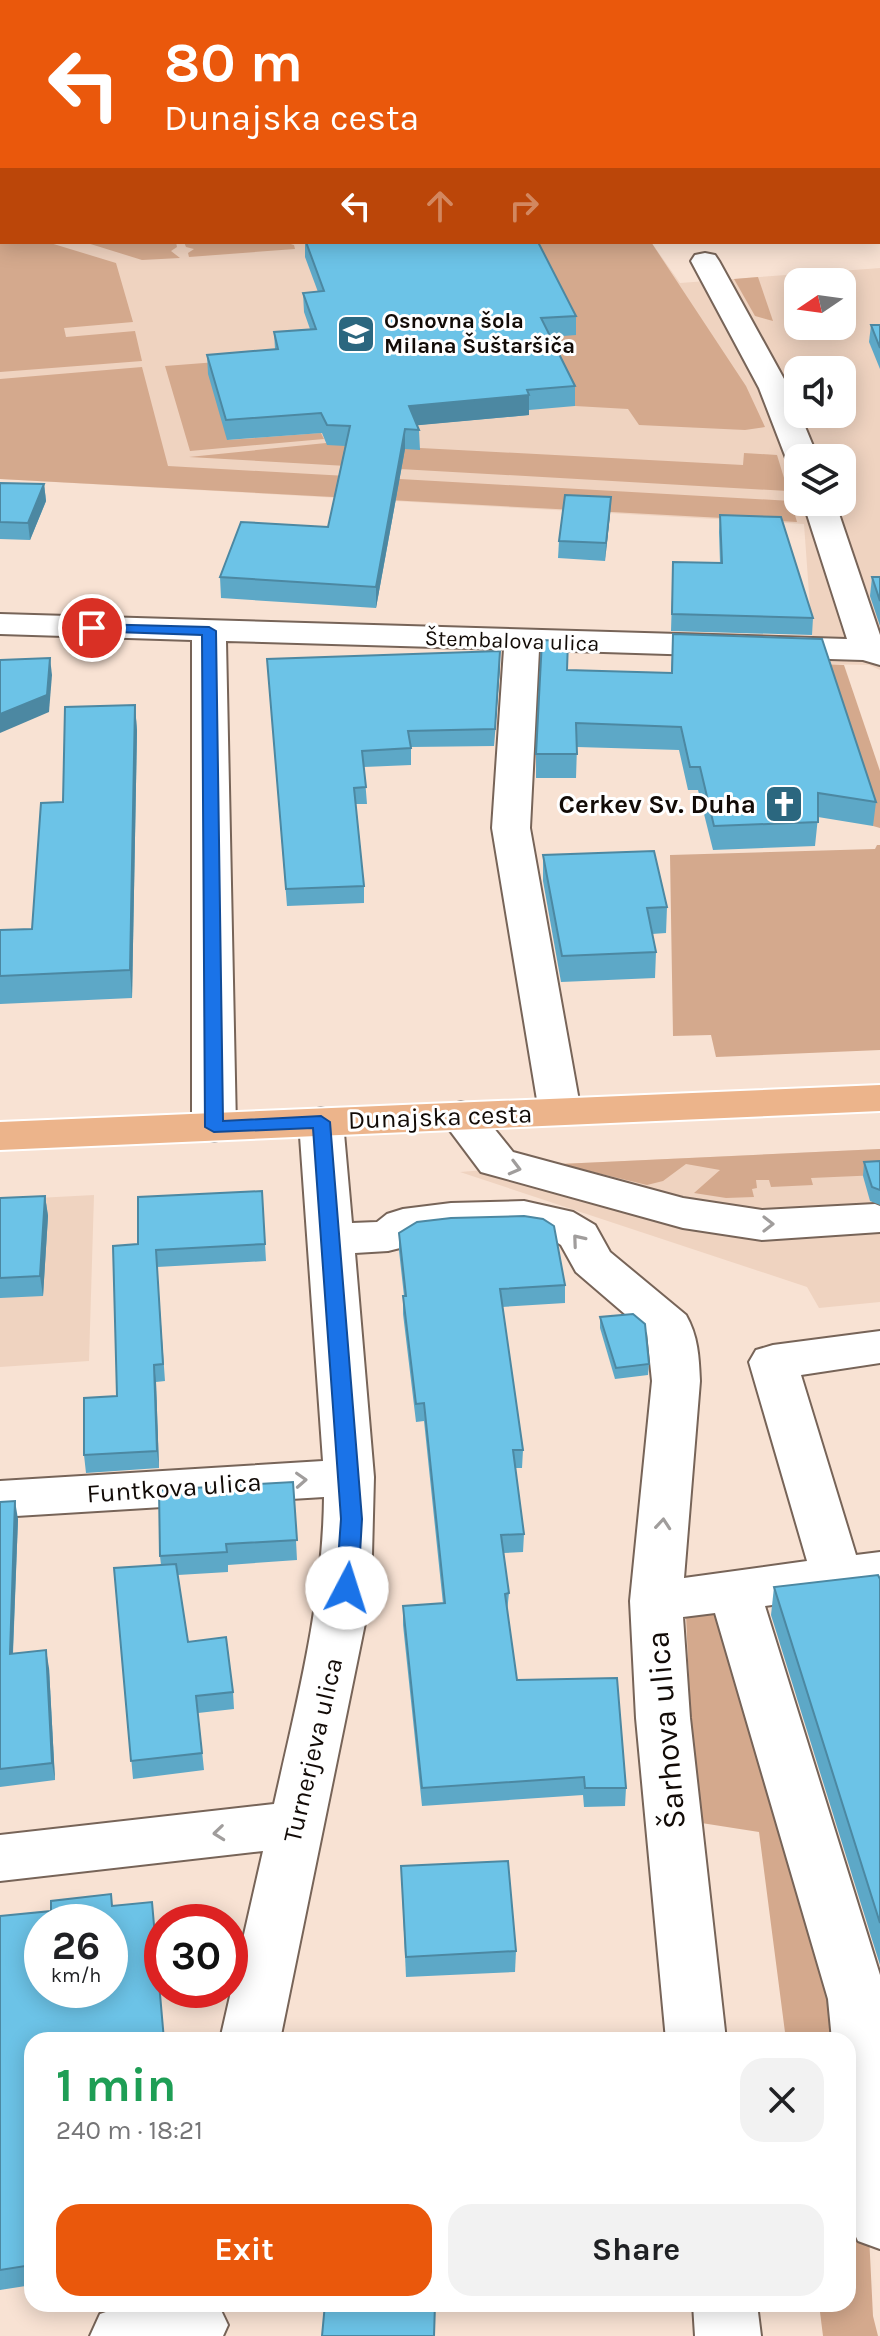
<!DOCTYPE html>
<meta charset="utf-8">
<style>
:root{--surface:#fff;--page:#f2f2f2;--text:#202124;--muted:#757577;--accent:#ea580c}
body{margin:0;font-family:Karla,sans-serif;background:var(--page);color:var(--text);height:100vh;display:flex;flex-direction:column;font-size:30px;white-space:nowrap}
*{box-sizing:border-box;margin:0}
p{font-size:26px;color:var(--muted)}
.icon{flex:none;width:44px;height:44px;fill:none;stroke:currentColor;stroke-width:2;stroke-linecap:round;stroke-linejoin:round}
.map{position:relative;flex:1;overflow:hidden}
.sheet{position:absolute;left:24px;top:2032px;width:832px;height:280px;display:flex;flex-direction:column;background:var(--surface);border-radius:24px;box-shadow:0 4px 20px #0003}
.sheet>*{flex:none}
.top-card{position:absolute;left:0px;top:0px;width:880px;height:244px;box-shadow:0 4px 20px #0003;background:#ea580c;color:#fff;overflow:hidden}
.needle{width:52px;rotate:257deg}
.tools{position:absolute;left:784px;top:268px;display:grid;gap:16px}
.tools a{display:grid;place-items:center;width:72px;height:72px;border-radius:16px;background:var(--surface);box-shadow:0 4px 20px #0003;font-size:40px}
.speed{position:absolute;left:24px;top:1904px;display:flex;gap:16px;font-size:40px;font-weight:700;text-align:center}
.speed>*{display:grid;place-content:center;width:104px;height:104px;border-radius:50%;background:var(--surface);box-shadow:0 4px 20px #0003;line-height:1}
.speed small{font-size:20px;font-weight:400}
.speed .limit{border:12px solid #d22;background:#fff;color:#111}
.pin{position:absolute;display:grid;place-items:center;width:68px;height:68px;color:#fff;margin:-34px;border:4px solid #fff;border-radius:50%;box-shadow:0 2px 8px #0007}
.me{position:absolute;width:88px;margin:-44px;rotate:5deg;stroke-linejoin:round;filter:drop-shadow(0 0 6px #0008)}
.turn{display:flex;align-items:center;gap:28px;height:168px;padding:0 32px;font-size:36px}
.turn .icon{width:104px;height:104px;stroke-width:2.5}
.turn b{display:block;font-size:56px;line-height:68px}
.lanes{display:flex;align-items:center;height:76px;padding:0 32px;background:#0003;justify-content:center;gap:40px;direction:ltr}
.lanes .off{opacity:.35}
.round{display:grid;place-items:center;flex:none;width:84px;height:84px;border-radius:24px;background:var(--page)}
.overview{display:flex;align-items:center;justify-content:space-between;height:136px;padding:0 32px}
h1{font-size:48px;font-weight:700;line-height:60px;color:#1e9e55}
.cta{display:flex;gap:16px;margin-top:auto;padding:16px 32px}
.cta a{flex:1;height:92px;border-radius:24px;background:var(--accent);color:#fff;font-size:32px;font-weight:700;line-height:92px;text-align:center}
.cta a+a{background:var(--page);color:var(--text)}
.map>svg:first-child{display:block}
.built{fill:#efd3c0;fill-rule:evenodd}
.green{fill:#d4a98d}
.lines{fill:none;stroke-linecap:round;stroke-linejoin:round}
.minor-casing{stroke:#776458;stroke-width:4}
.major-casing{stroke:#fff;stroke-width:4}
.minor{fill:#fff;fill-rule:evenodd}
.major{fill:#ecb48b;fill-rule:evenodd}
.wall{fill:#5da8c7}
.shaded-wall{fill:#4c88a2}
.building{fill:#6cc3e7;stroke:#4c88a2;stroke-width:2;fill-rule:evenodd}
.oneway{stroke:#a09d9c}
.route{fill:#1a73e8;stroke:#114b97;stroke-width:2}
.labels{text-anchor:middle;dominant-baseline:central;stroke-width:6;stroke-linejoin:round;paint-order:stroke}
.far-poi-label{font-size:22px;font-weight:bold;fill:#120b07;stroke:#fff;text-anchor:start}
.far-street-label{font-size:22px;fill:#120b07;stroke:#fff}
.poi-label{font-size:26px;font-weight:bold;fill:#120b07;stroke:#fff;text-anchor:end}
.street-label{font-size:26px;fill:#120b07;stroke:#fff}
.near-street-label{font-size:32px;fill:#120b07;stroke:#fff}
</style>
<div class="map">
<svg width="880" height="2336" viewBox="0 0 880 2336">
<rect width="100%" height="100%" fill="#f8e2d3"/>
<!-- built -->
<g class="built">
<path d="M0 233 2 242H651L680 283 880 268V670L869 665 821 664 812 635 804 524 0 479ZM798 282H842V326H798ZM798 370H842V414H798ZM798 458H842V502H798Z"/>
<path d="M880 1149V1302L819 1308 807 1287 460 1172 560 1164Z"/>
<path d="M94 1195 89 1361 0 1367V1200Z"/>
</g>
<!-- green -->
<g class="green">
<path d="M0 233 2 242H47L116 263 133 322 64 328 66 337 135 331 142 361 0 372Z"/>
<path d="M84 242H176L177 247 171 251 180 258 142 260Z"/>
<path d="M184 242H284L294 245 295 249 189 257 188 253 194 249 186 247Z"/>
<path d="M525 242H651L746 386 765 427 745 430 639 425 628 409 575 406 540 338 575 334Z"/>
<path d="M758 277 773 321 755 316 734 279Z"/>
<path d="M296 356 228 440 321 433 324 439 190 451 165 366Z"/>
<path d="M142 367 168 466 791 501 797 522 0 479V379Z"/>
<path d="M326 443 743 465 744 453 777 455 788 491 189 457Z"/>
<path d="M821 664 844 665 880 771V828L873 826Z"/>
<path d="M877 845H880V1050L716 1057 711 1035 673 1036 670 855 875 849Z"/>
<path d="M880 1149V1175L811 1178 813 1185 771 1187 769 1180H756L757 1188 752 1189 754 1197 726 1198 694 1193 720 1170 686 1164 663 1181 647 1185 560 1164Z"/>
<path d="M717 1612 848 2040H786L759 1832 695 1822 686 1615Z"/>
<path d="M866 2175 873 2316 878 2336H823L819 2304H848V2177Z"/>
</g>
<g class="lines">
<defs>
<g id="minor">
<rect x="0" y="14" width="2" height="14"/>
<rect x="0" y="131" width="2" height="16"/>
<path d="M705 253 715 255 719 261 789 388 818 458H798V466L791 465 786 458 759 388 691 261 695 255Z"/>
<path d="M803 502H835L880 635V665L863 660 539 650 530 828 581 1112 575 1122 560 1125 545 1122 539 1112 492 828 504 649 226 641 236 1127 229 1137 214 1141 199 1137 192 1127V640L0 634V614L847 639Z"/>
<path d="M461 1102 476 1106 513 1152 683 1198 762 1210 875 1204 880 1206V1232L762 1240 683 1228 481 1172 439 1116 446 1106Z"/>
<path d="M321 1108 336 1112 343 1122 352 1223 377 1222 387 1214 403 1209 451 1203 524 1201 573 1212 595 1225 610 1252 686 1315C698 1336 699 1357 700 1381L684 1578 807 1561 749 1362 756 1350 773 1345 880 1331V1363L801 1375 856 1555 880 1552V1590L765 1606 880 1975V2249L858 2241 848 2220V2040H832L828 1999 715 1613 683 1617 690 1718 726 2040H666L636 1718 630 1601 652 1381 647 1333 576 1272 561 1245 544 1234 524 1231 451 1233 416 1237 404 1247 388 1251 355 1253 374 1477 371 1594 280 2040H220L263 1851 0 1881V1835L274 1804C297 1701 323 1602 324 1497L0 1517V1481L323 1461 299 1122 306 1112Z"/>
<path d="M129 2304H218L228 2325 223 2336H90L100 2314Z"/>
<path d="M693 2304H757L761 2336H695Z"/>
</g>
<path id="major" d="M880 1085V1111L0 1150V1122Z"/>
</defs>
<!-- minor casing -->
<use href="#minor" class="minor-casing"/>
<!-- major casing -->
<use href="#major" class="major-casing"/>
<!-- minor -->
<use href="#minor" class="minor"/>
<!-- major -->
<use href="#major" class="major"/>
</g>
<!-- wall -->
<g class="wall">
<path d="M822 0H880V66L878 64V2H824Z"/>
<path d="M305 242H538L576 316V335L550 337 575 386V406L529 410V415L417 425 419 430 420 450 405 449 376 608 221 598 220 577 328 527 345 446 327 445 322 433 227 440 208 374 207 355 275 349 274 332 310 329 304 312 303 293 318 292 305 257Z"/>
<path d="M871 325H880V369L869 342Z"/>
<path d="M0 483 44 484 46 501 30 540 0 539Z"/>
<path d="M610 514 605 561 558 558 559 541Z"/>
<path d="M720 515 813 618 812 635 671 631 673 562 720 563 719 532Z"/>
<path d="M872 577H880V626L870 596Z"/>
<path d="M673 634 876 802 873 826 818 817 815 846 713 850 698 790H688L679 750 577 747 576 778H536V754L567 670 671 673Z"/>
<path d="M267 659 500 667 494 746 411 747V765L364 767 367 804H356L364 886V903L287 906Z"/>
<path d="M135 705 137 731 132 998 0 1004V930L32 929 63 802Z"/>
<path d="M543 855 667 907 666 933 652 934 656 952 655 978 561 982 543 881Z"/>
<path d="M880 1161V1205L870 1201 863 1176 864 1162Z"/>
<path d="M262 1191 266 1261 157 1267 165 1381 156 1382 159 1468 86 1473 84 1455 117 1396 138 1244Z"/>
<path d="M45 1196 48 1216 43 1296 0 1298V1198Z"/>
<path d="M399 1233 565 1285V1303L502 1307 523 1450 522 1468H515L524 1534 523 1552 503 1553 509 1593 507 1612 517 1680 626 1788 625 1806 584 1807 583 1795 422 1806 403 1625V1606L443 1604 424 1421 416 1422 403 1314V1296H404L399 1251Z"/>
<path d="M600 1317 649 1364 648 1375 615 1379 600 1328Z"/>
<path d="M293 1482 297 1560 228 1565V1572L178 1575 188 1642 233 1692 234 1709 198 1713 204 1770 133 1779 114 1568 161 1565 160 1556Z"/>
<path d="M0 1502 18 1519 13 1654 49 1668 55 1780 0 1787Z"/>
<path d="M880 1579V1965L771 1615 774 1587Z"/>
<path d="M401 1866 516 1951 515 1972 406 1977Z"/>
<path d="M111 1894 32 2040V2285L0 2290V1916L51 1911Z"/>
</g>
<!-- shaded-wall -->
<g class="shaded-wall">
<path d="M529 395V415L410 426 409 406Z"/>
<path d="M405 429V449L376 608V587Z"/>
<path d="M44 484 46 501 30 540 28 523Z"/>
<path d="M611 497 610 514 605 561 606 543Z"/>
<path d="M500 651V667L494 746 495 729Z"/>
<path d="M50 658 52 675 49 712 0 733V714Z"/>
<path d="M135 705 137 731 132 998 130 970Z"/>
<path d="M45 1196 48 1216 43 1296 40 1276Z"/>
<path d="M154 1365 156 1382 159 1468 157 1451Z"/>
<path d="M15 1501 18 1519 12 1672 10 1654Z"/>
<path d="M46 1650 49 1668 55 1780 52 1763Z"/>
</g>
<!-- building -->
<g class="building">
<path d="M14 0H638L639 2H15Z"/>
<path d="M843 0H880V41L878 39V2H845Z"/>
<path d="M306 242H538L576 316 541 318 575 386 527 390 529 395 409 406 419 430 405 429 376 587 220 577 241 522 328 527 350 426 327 425 321 413 226 420 207 355 278 349 274 332 316 329 303 293 324 291Z"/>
<path d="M871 325H880V348Z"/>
<path d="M0 483 44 484 28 523 0 522Z"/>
<path d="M565 495 611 497 606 543 559 541Z"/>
<path d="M720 515 781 517 813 618 672 614 673 562 722 563Z"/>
<path d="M872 577H880V601Z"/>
<path d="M673 634 822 639 876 802 818 793V822L714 826 700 767H690L681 727 576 723 577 754H536L542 640 568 641 567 670 672 673Z"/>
<path d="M500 651 495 729 408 731 411 748 362 751 366 787 354 788 364 886 286 889 267 659Z"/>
<path d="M50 658 47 695 0 714V660Z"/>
<path d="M135 705 130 970 0 976V930L32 929 41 803 63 802 65 707Z"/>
<path d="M654 851 667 907 647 908 656 952 562 956 543 855Z"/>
<path d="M880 1161V1190L872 1187 864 1162Z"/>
<path d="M262 1191 265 1244 156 1250 163 1364 154 1365 157 1451 84 1455V1398L117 1396 113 1246 138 1244V1197Z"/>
<path d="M45 1196 40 1276 0 1278V1198Z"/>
<path d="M524 1216 543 1219 554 1226 565 1285 500 1289 523 1450H513L524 1534 501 1535 509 1593 505 1594 517 1680 617 1678 626 1788H585L584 1777 422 1788 403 1606 445 1603 424 1403 416 1404 403 1296H406L399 1233 417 1222 451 1218Z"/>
<path d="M633 1314 645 1324 649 1364 616 1368 600 1317Z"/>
<path d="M293 1482 297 1540 226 1544 227 1552 160 1556 159 1490Z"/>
<path d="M15 1501 10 1654 46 1650 52 1763 0 1769V1502Z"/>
<path d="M176 1564 188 1642 226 1637 233 1692 196 1696 202 1753 131 1761 114 1568Z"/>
<path d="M878 1575 880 1579V1923L774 1587Z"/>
<path d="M508 1861 516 1951 406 1957 401 1866Z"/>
<path d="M111 1894 112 1906 152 1902 164 2040H32V2265L0 2270V1916L51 1911V1901ZM42 1922H110V1990H42Z"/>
<path d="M325 2304H435L434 2336H322Z"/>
</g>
<!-- one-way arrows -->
<defs><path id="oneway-chevron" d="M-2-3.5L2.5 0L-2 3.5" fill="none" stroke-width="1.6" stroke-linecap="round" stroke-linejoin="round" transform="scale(2)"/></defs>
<g class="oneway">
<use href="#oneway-chevron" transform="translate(515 1168) rotate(15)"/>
<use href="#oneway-chevron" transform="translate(768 1224)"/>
<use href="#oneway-chevron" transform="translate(578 1240) rotate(-130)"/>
<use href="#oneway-chevron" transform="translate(301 1480) rotate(-3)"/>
<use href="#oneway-chevron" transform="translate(663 1524) rotate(-85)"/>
<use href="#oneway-chevron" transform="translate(219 1833) rotate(174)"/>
</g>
<!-- route -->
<path class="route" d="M92 624 209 627 216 631 223 1121 321 1116 330 1122 362 1519 358 1588 355 1593H339L336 1588 341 1519 313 1128 214 1132 205 1127 202 635 87 631V625Z"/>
<!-- icons -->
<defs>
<symbol id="school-square" viewBox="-11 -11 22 22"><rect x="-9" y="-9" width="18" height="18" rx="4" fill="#2b677f" stroke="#fff"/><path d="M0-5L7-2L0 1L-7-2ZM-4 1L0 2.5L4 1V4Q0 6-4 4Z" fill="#fff"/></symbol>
<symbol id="church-square" viewBox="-11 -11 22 22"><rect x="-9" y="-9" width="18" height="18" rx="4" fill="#2b677f" stroke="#fff"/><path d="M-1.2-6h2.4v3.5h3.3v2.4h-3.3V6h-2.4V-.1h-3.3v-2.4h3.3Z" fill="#fff"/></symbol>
</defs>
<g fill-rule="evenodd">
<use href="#school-square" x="334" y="312" width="44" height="44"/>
<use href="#church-square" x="762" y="782" width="44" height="44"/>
</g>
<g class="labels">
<!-- far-poi labels -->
<g class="far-poi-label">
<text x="384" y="321">Osnovna šola<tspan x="384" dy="25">Milana Šuštaršiča</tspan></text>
</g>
<!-- far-street labels -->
<g class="far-street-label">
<text transform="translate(512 641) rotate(2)">Štembalova ulica</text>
</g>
<!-- poi labels -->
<g class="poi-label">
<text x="756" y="804">Cerkev Sv. Duha</text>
</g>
<!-- street labels -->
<g class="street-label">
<text transform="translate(440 1117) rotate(-2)">Dunajska cesta</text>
<text transform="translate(174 1488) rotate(-4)">Funtkova ulica</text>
<text transform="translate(313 1750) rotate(-77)">Turnerjeva ulica</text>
</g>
<!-- near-street labels -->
<g class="near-street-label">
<text transform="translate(666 1730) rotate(-95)">Šarhova ulica</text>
</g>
</g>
</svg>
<div class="tools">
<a><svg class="needle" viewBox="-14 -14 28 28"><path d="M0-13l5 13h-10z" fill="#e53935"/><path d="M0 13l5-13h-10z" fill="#757577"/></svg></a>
<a><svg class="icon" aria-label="sound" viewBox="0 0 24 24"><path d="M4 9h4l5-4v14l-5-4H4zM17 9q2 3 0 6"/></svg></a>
<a><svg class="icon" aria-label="layers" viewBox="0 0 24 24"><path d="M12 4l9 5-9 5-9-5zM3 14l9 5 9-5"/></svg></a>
</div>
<div class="speed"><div>26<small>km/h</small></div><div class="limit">30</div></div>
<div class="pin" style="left:92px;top:628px;background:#d93025"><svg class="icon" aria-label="arrive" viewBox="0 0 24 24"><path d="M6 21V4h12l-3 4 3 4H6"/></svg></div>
<svg class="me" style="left:347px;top:1588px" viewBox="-20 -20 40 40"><circle r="19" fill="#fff"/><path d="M0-13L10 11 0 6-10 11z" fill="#1a73e8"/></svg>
<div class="top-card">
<div class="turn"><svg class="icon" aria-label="left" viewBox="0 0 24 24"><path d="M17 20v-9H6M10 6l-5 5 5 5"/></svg><div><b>80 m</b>Dunajska cesta</div></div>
<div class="lanes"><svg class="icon" aria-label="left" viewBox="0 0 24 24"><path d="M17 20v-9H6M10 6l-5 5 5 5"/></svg><svg class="icon off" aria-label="ahead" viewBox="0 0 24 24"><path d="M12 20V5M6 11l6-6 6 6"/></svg><svg class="icon off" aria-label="right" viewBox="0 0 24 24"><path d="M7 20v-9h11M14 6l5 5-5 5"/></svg></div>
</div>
<section class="sheet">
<div class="overview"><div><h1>1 min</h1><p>240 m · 18:21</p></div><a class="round"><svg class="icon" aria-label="close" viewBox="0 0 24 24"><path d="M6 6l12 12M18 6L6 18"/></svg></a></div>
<div class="cta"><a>Exit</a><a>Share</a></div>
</section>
</div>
